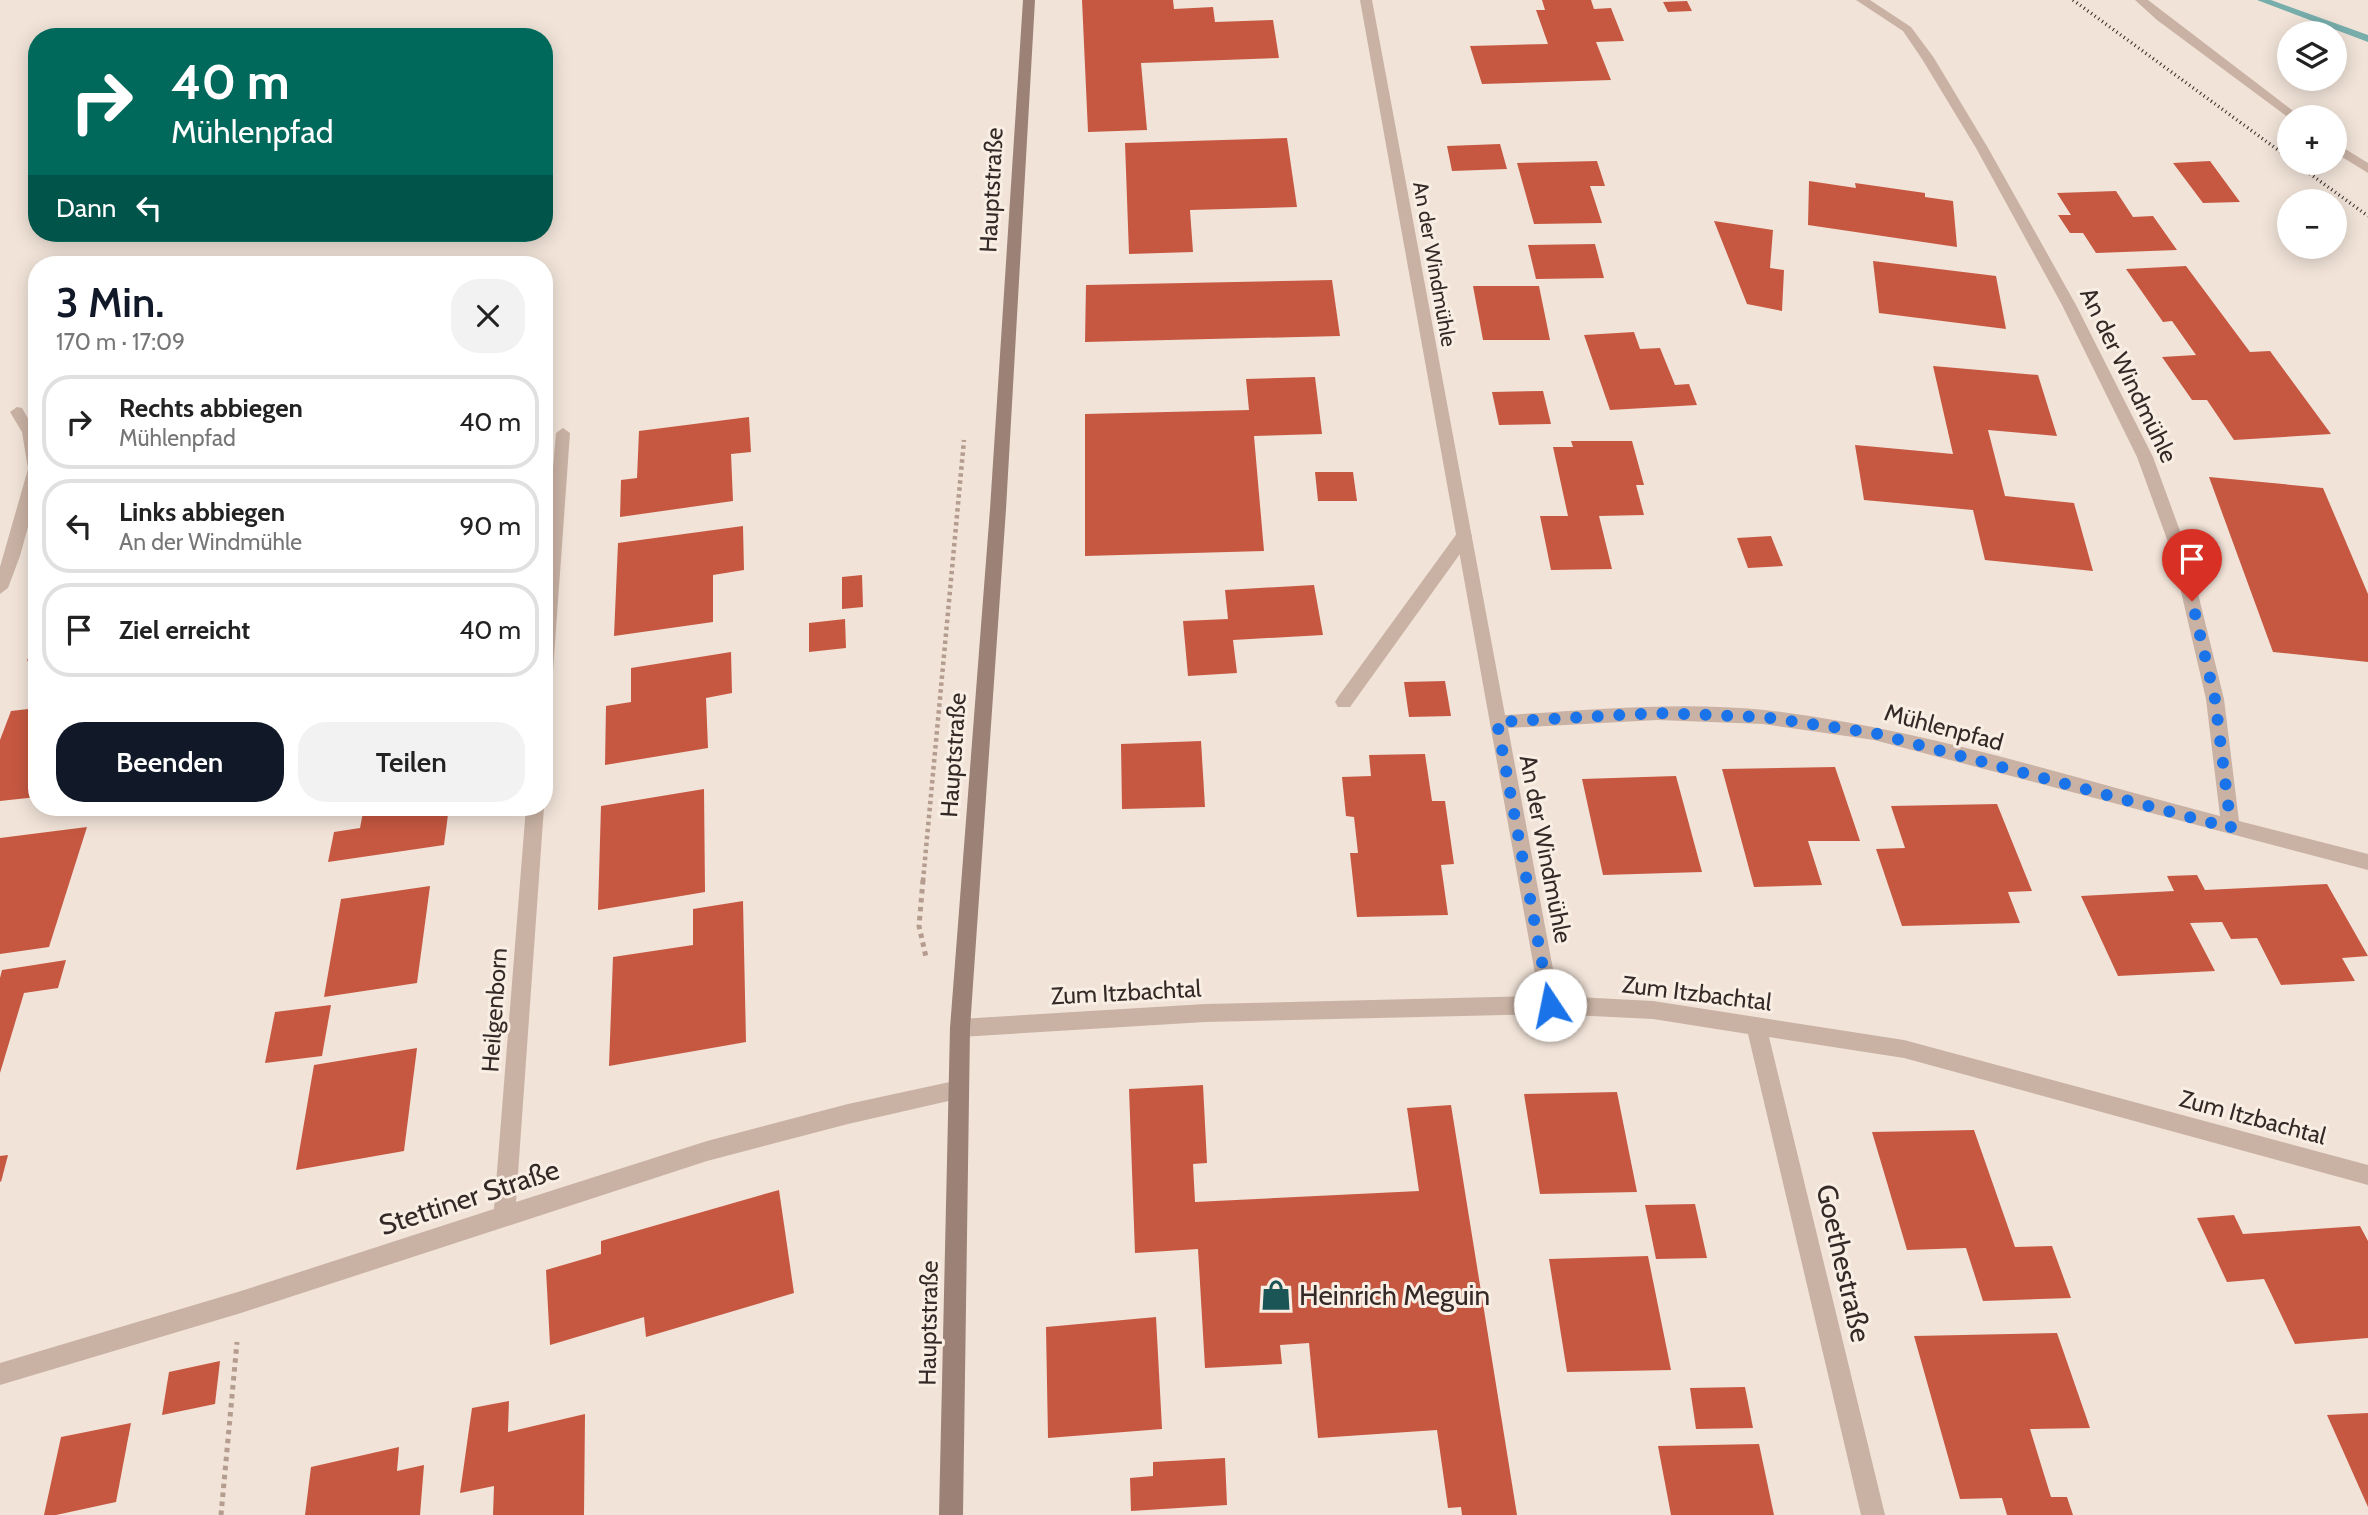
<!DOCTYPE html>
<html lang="de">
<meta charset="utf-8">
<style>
:root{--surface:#fff;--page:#f2f2f2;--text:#222;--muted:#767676;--line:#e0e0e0;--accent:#111827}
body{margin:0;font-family:Cabin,sans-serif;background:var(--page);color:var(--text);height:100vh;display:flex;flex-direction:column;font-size:26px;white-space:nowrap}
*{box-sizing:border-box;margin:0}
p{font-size:23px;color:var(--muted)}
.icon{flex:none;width:38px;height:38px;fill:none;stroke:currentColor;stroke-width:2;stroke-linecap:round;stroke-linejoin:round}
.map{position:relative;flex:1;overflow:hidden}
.sheet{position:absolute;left:28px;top:256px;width:525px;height:560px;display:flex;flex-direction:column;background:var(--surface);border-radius:28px;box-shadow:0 4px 18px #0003}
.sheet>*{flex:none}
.banner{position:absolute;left:28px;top:28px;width:525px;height:214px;border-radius:28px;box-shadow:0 4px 18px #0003;background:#00695c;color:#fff;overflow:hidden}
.fabs{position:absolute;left:2277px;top:21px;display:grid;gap:14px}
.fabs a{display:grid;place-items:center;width:70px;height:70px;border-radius:50%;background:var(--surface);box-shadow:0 4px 18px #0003;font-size:35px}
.pin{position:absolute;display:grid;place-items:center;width:60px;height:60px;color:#fff;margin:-72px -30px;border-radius:50% 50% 50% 0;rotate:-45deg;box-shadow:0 0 7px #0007}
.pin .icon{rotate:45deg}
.me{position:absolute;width:77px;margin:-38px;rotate:349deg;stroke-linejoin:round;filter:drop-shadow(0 0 5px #0008)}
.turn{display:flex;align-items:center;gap:24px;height:147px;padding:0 28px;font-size:32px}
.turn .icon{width:91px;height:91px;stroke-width:2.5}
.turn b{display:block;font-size:49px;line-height:60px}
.then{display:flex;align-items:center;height:66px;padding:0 28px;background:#0003;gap:14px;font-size:26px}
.round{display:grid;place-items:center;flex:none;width:74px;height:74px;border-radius:28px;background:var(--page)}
.headline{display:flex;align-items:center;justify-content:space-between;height:119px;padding:0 28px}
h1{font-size:42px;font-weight:600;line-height:52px;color:var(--accent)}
.primary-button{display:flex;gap:14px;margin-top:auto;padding:14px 28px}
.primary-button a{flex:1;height:80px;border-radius:28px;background:var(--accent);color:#fff;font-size:28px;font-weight:600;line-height:80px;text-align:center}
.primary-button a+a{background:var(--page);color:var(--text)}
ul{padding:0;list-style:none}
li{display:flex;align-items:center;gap:21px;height:94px;margin:0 14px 10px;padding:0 14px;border:4px solid var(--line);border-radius:28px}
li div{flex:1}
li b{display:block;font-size:26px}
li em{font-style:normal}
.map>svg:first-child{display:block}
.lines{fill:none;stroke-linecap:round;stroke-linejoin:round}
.stream{fill:#77aeac;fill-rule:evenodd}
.building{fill:#c65841}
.path-far1{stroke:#b49c8f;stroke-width:4.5;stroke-dasharray:3.5 3.5;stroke-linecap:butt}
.path{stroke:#b49c8f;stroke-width:5;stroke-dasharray:4.5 4.5;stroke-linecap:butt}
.service{fill:#c9b2a4;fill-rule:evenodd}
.minor{fill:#c9b2a4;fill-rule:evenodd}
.secondary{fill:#9c8176;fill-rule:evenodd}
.rail{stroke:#342926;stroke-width:3.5;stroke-dasharray:1 3.5;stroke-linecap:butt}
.route{stroke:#1a73e8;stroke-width:12;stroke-dasharray:0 21.6}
.labels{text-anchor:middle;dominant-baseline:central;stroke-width:6;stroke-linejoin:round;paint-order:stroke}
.far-street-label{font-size:21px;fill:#342926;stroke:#f9eee4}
.street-label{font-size:24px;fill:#342926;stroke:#f9eee4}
.near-street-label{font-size:28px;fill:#342926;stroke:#f9eee4}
.near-poi-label{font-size:28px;fill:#342926;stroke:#f9eee4;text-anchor:start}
</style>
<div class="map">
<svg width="2368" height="1515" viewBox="0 0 2368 1515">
<rect width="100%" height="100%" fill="#f1e3d8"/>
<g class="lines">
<!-- stream -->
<path class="stream" d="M2257 0H2271L2368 35V42Z"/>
</g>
<!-- building -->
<g class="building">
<path d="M1082 0H1173L1174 9 1213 7 1215 22 1273 20 1279 58 1141 63 1147 130 1088 132Z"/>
<path d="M1542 0H1591L1594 9 1611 8 1624 41 1596 42 1611 80 1482 84 1470 46 1548 44 1536 10H1545Z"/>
<path d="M1687 1 1692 11 1668 12 1663 2Z"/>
<path d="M1287 138 1297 207 1190 210 1193 252 1129 254 1125 143Z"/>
<path d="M1500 144 1507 169 1452 171 1447 146Z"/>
<path d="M1597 161 1605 186H1590L1602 223 1534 224 1517 163Z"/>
<path d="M2210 161 2240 202 2203 203 2173 163Z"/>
<path d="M1809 181 1856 188 1855 183 1925 193V197L1953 201 1957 247 1808 225Z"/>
<path d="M2116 191 2133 217 2153 216 2177 250 2096 253 2083 233H2070L2058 215H2071L2057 193Z"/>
<path d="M1714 221 1773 230 1770 268 1784 270 1782 311 1747 304Z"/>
<path d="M261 233H398L394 242 259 240Z"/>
<path d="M1595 244 1604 278 1536 279 1528 245Z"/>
<path d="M1873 261 1996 276 2006 329 1879 313Z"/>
<path d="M2186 266 2250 352 2270 351 2331 434 2234 440 2207 400H2192L2162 357 2196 355 2172 321 2163 322 2126 269Z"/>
<path d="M1332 280 1340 336 1085 342 1086 285Z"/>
<path d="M1473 286H1539L1550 340H1483Z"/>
<path d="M1634 332 1640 349 1660 348 1675 385 1689 384 1697 405 1610 410 1584 335Z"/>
<path d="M1933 366 2038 375 2057 436 1988 430 2005 496 2074 503 2093 571 1985 560 1973 510 1864 500 1855 445 1953 454Z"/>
<path d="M1315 377 1322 434 1254 436 1264 551 1085 556V414L1249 410 1246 379Z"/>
<path d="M1543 391 1551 424 1499 425 1492 392Z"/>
<path d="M749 417 751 452 731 454 733 501 620 517 621 480 637 478 639 431Z"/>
<path d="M1571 441H1632L1644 485H1636L1644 515 1599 516 1612 569 1551 570 1540 516H1568L1553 447H1573Z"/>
<path d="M1315 472H1353L1357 501H1318Z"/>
<path d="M2209 477 2323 488 2368 594V662L2273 652Z"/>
<path d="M743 526 744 570 713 575V622L614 636 618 543Z"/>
<path d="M1771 536 1783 566 1748 568 1737 538Z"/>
<path d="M862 575 863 607 842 609V577Z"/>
<path d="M1314 585 1323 635 1233 640 1237 673 1188 676 1183 621 1228 619 1225 590Z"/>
<path d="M845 619 846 648 809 652V623Z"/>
<path d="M36 635 37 660 27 661Z"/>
<path d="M731 652 732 693 706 698 708 748 605 765 606 706 631 702V668Z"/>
<path d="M1445 681 1451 716 1409 717 1404 682Z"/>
<path d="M37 708V797L0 801V740L11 711Z"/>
<path d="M1201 741 1205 807 1122 809 1121 744Z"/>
<path d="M1425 754 1432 801H1445L1454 864 1441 865 1448 915 1357 917 1350 853H1358L1354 817 1346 816 1342 777 1371 776 1369 755Z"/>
<path d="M1835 767 1860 841H1808L1822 885 1754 887 1722 769Z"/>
<path d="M1676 776 1702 872 1603 875 1582 779Z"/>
<path d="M704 789 705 892 598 910 601 806Z"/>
<path d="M1997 804 2032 891 2008 892 2020 923 1902 926 1876 849 1905 848 1891 806Z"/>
<path d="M364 807H449L444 845 328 862 334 832 360 828Z"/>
<path d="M87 827 49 947 0 954V838Z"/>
<path d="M2197 875 2205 890 2327 884 2368 956 2342 958 2355 981 2281 985 2257 938 2231 939 2222 922 2190 923 2215 971 2118 976 2081 896 2174 891 2167 876Z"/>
<path d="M430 886 417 983 324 997 341 899Z"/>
<path d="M743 901 746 1042 609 1066 613 957 693 945V909Z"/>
<path d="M66 960 58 988 24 993 0 1073V978L2 970Z"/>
<path d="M331 1005 322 1056 265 1063 275 1012Z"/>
<path d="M417 1048 404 1151 296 1170 314 1065Z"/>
<path d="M1203 1085 1207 1163 1193 1164 1195 1202 1419 1191 1407 1108 1451 1105 1517 1515H1462L1461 1507 1448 1508 1437 1430 1318 1438 1309 1343 1280 1345 1282 1364 1205 1368 1198 1249 1135 1253 1129 1089Z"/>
<path d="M1617 1092 1637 1192 1540 1194 1524 1094Z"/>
<path d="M1974 1130 2015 1247 2052 1246 2071 1298 1983 1301 1966 1248 1907 1250 1872 1132Z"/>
<path d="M8 1155 1 1182 0 1181V1156Z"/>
<path d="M779 1190 794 1293 646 1337 644 1317 550 1345 546 1270 601 1254V1241Z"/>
<path d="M1695 1204 1707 1258 1656 1259 1645 1205Z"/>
<path d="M2234 1215 2243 1234 2360 1226 2368 1241V1338L2295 1344 2264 1279 2227 1282 2197 1218Z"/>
<path d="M1648 1256 1671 1370 1567 1372 1549 1259Z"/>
<path d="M1156 1317 1162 1429 1048 1438 1046 1327Z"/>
<path d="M2057 1333 2090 1428 2030 1429 2051 1497H2067L2073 1515H2007L2002 1498 1960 1499 1914 1336Z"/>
<path d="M220 1361 215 1404 162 1415 169 1372Z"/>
<path d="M1745 1387 1753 1428 1696 1429 1690 1388Z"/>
<path d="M509 1401 508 1432 585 1414 584 1515H493L494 1486 460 1493 472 1408Z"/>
<path d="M2368 1413V1507L2327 1415Z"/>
<path d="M131 1423 116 1502 56 1515H44L61 1437Z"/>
<path d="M1759 1444 1774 1515H1671L1658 1446Z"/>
<path d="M399 1447 397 1471 424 1465 420 1515H305L311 1467Z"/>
<path d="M1225 1458 1227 1505 1131 1511 1130 1478 1153 1476V1462Z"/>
</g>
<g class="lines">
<!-- path-far1 -->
<path class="path-far1" d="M923 881 964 440"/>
<!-- path -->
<g class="path">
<path d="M923 880 919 926 926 957"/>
<path d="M221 1515 237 1342"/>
</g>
<!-- service -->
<g class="service">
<path d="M2135 0H2148L2301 117 2289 118 2157 20Z"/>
<path d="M2334 142 2368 163V173L2334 152Z"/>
<path d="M1464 530 1470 532 1472 536 1470 540 1350 707H1338L1335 702 1338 697 1458 532Z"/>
</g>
<!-- minor -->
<g class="minor">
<path d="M1360 0H1372L1505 715C1591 710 1679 701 1765 710 1920 728 2070 777 2220 816L2206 699 2172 553 2137 457 2062 305 1976 148 1922 59 1903 31 1856 0H1870L1911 27 1934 58 1988 148 2076 305 2153 457 2188 553 2224 699 2239 821 2368 854V870L1874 740 1763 724 1657 720 1508 728 1558 996 1653 1001 1904 1040 2368 1165V1185L1904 1058 1769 1037 1885 1515H1861L1748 1034 1653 1019 1550 1014 1205 1022 960 1037 953 1035 950 1028 953 1021 960 1019 1205 1004 1539 996Z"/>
<path d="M17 407 22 408 37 434V494L20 556 8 588 0 594V567L28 469 22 432 10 412Z"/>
<path d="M563 428 570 433 552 685 550 690 544 692V576L556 433Z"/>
<path d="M526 807H544L516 1202 707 1141 848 1104 959 1080 966 1083 969 1090 966 1097 848 1124 707 1161 241 1313 0 1385V1363L241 1291 494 1209Z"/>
</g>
<!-- secondary -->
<path class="secondary" d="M1023 0H1035L1006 509 970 1028 963 1515H939L950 1028 990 509Z"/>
<!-- rail -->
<g class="rail">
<path d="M2073 0 2289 158"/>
<path d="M2295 163 2368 216"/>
</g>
</g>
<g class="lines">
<!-- route -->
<path class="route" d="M1550 1005 1497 722 1657 713 1763 717 1874 733 2231 828 2215 699 2192 601"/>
</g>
<!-- icons -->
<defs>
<symbol id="shop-bare" viewBox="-9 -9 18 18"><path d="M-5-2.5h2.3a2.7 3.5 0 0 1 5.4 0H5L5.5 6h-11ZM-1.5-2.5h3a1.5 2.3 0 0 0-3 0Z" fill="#1c5555" stroke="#f9eee4" stroke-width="2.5" paint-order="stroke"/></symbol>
</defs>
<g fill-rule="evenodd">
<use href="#shop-bare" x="1254" y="1273" width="44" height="44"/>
</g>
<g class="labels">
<!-- far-street labels -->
<g class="far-street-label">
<text transform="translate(1435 264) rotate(80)">An der Windmühle</text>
</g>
<!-- street labels -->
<g class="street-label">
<text transform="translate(991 190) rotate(-87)">Hauptstraße</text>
<text transform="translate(2129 375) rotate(64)">An der Windmühle</text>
<text transform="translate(1944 727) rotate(15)">Mühlenpfad</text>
<text transform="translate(953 755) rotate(-86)">Hauptstraße</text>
<text transform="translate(1546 849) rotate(79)">An der Windmühle</text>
<text transform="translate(1126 992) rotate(-3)">Zum Itzbachtal</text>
<text transform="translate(1697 993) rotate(7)">Zum Itzbachtal</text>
<text transform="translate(494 1010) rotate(-86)">Heilgenborn</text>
<text transform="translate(2253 1117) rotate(15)">Zum Itzbachtal</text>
<text transform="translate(928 1323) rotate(-89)">Hauptstraße</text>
</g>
<!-- near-street labels -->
<g class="near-street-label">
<text transform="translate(469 1197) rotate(-18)">Stettiner Straße</text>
<text transform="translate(1844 1263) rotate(77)">Goethestraße</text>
</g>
<!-- near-poi labels -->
<g class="near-poi-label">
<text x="1299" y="1295">Heinrich Meguin</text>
</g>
</g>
</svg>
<div class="fabs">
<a><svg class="icon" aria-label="layers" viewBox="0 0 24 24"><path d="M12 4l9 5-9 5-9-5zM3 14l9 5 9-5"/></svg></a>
<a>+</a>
<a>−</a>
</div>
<div class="pin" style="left:2192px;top:601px;background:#d93025"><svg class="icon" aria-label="arrive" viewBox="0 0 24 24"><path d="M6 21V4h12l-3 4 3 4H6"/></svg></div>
<svg class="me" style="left:1550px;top:1005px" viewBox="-20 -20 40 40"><circle r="19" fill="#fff"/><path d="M0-13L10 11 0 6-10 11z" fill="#1a73e8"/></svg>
<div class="banner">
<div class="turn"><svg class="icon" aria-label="right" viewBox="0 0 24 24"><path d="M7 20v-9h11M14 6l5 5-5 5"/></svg><div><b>40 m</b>Mühlenpfad</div></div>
<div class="then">Dann<svg class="icon" aria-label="left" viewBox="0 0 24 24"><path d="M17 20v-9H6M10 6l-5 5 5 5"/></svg></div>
</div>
<section class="sheet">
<div class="headline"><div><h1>3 Min.</h1><p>170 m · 17:09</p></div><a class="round"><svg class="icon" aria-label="close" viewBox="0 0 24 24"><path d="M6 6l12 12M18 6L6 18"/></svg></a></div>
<ul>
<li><svg class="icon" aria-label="right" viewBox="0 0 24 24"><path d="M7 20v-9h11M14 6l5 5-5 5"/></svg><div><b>Rechts abbiegen</b><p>Mühlenpfad</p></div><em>40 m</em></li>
<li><svg class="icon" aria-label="left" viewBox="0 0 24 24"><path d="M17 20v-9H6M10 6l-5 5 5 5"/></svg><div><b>Links abbiegen</b><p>An der Windmühle</p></div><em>90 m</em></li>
<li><svg class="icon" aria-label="arrive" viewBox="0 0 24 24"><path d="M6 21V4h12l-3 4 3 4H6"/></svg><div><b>Ziel erreicht</b></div><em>40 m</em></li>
</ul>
<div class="primary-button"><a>Beenden</a><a>Teilen</a></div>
</section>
</div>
